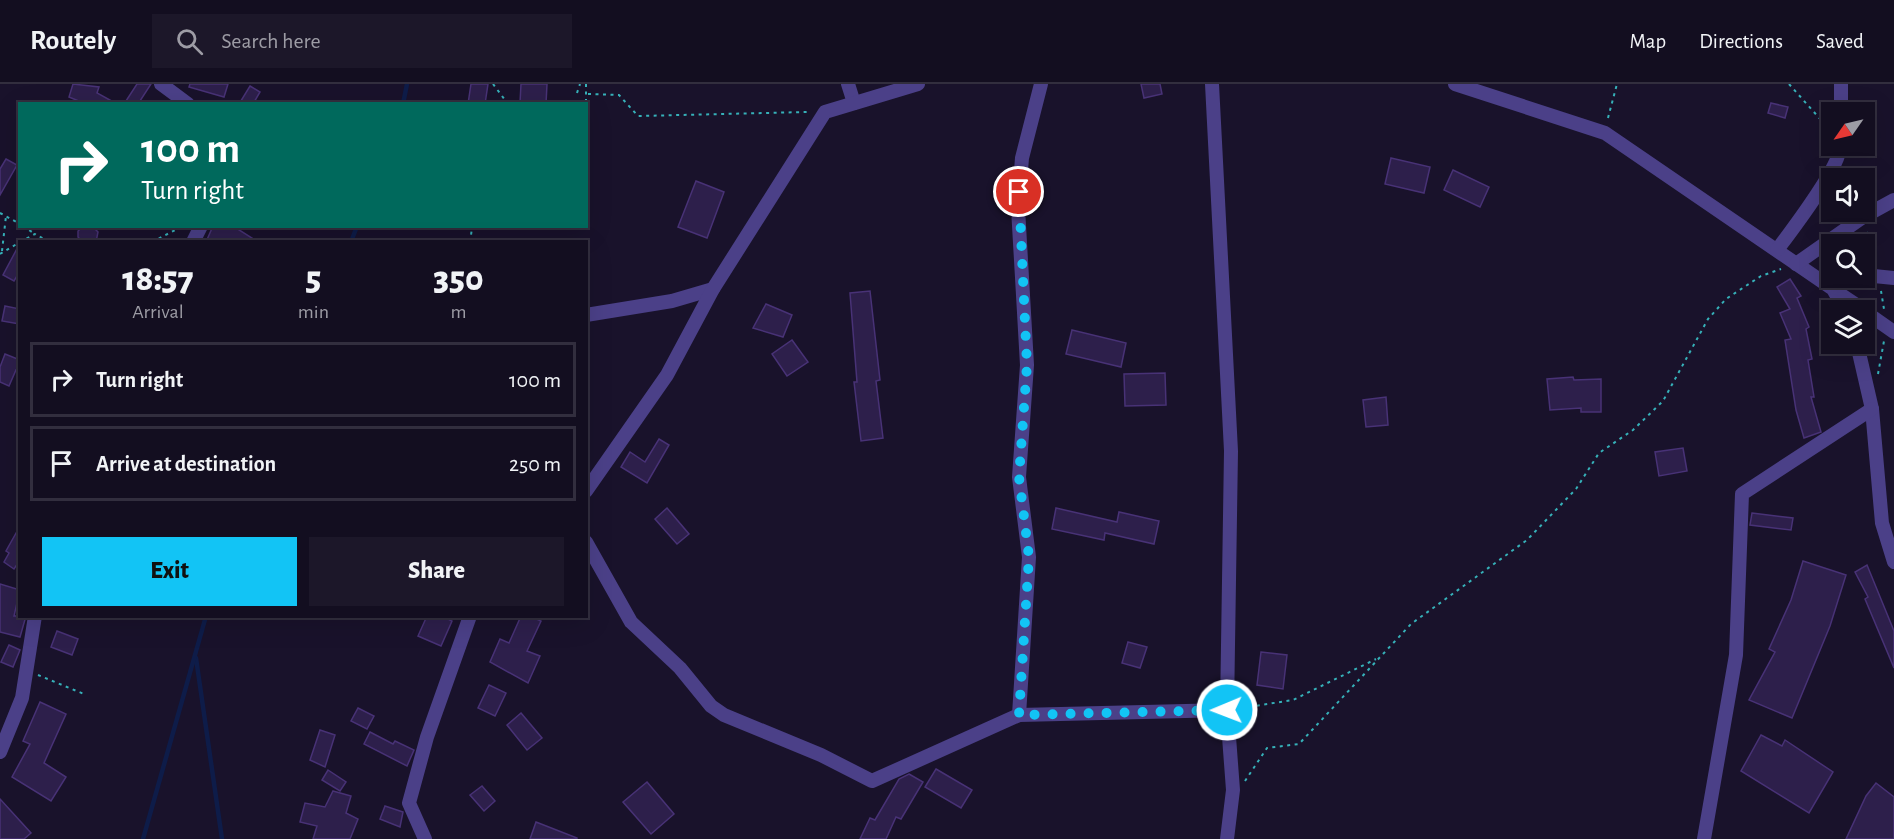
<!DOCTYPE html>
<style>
:root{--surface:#130e20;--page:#1c1729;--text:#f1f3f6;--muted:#9d9ca5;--line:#322e3e;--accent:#12c4f5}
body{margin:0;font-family:"Alegreya Sans",sans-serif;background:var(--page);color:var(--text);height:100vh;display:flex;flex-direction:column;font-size:22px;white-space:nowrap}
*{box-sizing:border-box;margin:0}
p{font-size:20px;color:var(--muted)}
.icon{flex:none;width:33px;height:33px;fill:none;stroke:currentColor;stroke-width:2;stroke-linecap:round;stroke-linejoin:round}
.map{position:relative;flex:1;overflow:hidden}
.details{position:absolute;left:18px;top:156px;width:570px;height:378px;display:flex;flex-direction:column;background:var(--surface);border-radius:0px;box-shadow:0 6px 24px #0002,0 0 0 2px var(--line)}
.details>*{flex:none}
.banner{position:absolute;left:18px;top:18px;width:570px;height:126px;border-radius:0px;box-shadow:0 6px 24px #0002,0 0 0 2px var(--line);background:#00695c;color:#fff;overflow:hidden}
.needle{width:39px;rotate:236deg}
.buttons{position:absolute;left:1821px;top:18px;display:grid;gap:12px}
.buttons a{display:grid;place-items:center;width:54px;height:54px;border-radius:0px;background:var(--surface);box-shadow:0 6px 24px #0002,0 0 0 2px var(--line);font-size:30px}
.pin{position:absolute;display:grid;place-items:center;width:51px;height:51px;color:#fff;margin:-26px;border:3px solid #fff;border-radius:50%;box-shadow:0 2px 6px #0007}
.me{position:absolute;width:66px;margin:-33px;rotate:269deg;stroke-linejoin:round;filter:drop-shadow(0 0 4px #0008)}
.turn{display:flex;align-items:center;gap:21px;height:126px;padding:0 24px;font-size:27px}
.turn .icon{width:78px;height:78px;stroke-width:2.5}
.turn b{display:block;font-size:42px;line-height:51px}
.eta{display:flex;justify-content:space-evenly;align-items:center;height:102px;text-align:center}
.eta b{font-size:36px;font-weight:800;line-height:42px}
.cta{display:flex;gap:12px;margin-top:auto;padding:12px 24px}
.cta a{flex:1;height:69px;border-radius:0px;background:var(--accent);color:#111;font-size:24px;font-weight:800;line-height:69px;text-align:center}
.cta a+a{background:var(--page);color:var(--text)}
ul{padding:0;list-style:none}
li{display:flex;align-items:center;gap:18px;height:75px;margin:0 12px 9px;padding:0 12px;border:3px solid var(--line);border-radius:0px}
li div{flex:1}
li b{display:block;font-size:22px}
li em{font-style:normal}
header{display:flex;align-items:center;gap:36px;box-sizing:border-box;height:84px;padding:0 30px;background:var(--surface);border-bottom:2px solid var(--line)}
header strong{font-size:28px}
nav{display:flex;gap:33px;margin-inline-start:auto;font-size:21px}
.search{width:420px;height:54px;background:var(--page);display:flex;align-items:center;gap:15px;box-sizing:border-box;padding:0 21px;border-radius:0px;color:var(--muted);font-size:22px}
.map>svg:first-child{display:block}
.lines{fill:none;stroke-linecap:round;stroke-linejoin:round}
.stream{stroke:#0e1c49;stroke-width:4.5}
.building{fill:#2d1f4b;stroke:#483276;stroke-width:1.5}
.path{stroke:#36b1b9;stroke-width:2;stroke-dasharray:3 4.5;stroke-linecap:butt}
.street{stroke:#4b4088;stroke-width:14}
.route{stroke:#12c4f5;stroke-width:10;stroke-dasharray:0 18}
</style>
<header>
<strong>Routely</strong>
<div class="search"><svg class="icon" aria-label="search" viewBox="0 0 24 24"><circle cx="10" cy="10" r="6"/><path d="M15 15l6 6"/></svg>Search here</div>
<nav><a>Map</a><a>Directions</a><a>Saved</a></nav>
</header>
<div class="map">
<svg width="1894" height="755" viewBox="0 0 1894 755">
<rect width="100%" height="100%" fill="#19122b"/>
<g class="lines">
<!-- stream -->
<g class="stream">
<path d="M403 20 407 0"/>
<path d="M351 158 357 142"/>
<path d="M196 574 222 755"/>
<path d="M143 755 206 532"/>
</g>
</g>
<!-- building -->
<g class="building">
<path d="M73 0 99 3 97 9 117 20H86L69 13Z"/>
<path d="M137 0H151L138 20H124Z"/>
<path d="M190 0H228L224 13 189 3Z"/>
<path d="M471 0H488L485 20H468Z"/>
<path d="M521 0H547L546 20 520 19Z"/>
<path d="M1141 0H1160L1162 10 1144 14Z"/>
<path d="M250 2 260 8 253 20H239Z"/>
<path d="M1771 19 1788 23 1785 34 1768 29Z"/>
<path d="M1391 74 1430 83 1424 109 1385 100Z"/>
<path d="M6 75 17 81 0 111V85Z"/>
<path d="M1453 86 1489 103 1480 123 1444 106Z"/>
<path d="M696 97 724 108 707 154 678 143Z"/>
<path d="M84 142H92L98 148 96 158H82L78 153V147Z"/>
<path d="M213 142H233L258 158H206Z"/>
<path d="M20 159V187L14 197 3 191Z"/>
<path d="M1790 195 1801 212 1797 214 1809 243 1806 245 1812 275 1808 276 1814 313H1811L1821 348 1804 354 1796 326 1785 256 1791 255 1780 229 1790 225 1777 203Z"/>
<path d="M870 207 880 296 876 297 883 354 861 357 854 298H857L850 209Z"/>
<path d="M766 220 792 231 783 253 753 244Z"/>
<path d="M5 222 20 225V240L2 237Z"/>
<path d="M1072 246 1126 259 1121 283 1066 270Z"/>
<path d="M792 256 808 278 787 292 772 270Z"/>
<path d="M5 270 20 276V287L16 286 9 302 0 298V283Z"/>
<path d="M1165 289 1166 321 1125 322 1124 290Z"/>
<path d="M1573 293 1574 296 1601 295V328H1581V324L1550 326 1547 295Z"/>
<path d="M1386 313 1388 341 1366 343 1363 316Z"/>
<path d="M659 355 669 361 647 399 621 383 630 368 645 378Z"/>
<path d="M1683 364 1687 387 1659 392 1655 368Z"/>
<path d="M667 424 689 450 677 460 655 435Z"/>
<path d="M1056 424 1117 438 1119 428 1159 437 1154 460 1105 449 1104 456 1052 445Z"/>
<path d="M1752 429 1793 434 1791 446 1750 441Z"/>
<path d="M20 442V476L14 485 4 478 9 469 6 467Z"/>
<path d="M1803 477 1846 491 1830 542 1792 634 1749 616 1775 568 1769 565 1791 516Z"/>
<path d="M1867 481 1894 547V584L1865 515 1868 513 1855 488Z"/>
<path d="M0 500 20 506 14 532H26L20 553 0 548Z"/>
<path d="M427 532H442L452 537 441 562 418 552Z"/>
<path d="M521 532H530L541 537 527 567 540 572 528 599 490 578 500 555 509 559Z"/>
<path d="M57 547 78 555 72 571 51 563Z"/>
<path d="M1128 558 1147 563 1140 584 1122 579Z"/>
<path d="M9 561 20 566 13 583 1 578Z"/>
<path d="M1261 568 1287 571 1283 605 1257 601Z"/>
<path d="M489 601 506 609 495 632 478 624Z"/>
<path d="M40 618 66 630 44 679 66 693 51 717 12 693 30 660 23 657Z"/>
<path d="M358 624 374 632 367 645 351 637Z"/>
<path d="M521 629 542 654 527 666 507 641Z"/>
<path d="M320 646 335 651 325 683 310 676Z"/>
<path d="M370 648 393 660 395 657 414 666 407 682 364 660Z"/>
<path d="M1761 651 1782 662 1785 656 1833 688 1809 729 1741 687Z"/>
<path d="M936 685 972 706 961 724 925 703Z"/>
<path d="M328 686 346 698 340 707 322 696Z"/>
<path d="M909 690 923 698 901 735 896 733 886 755H860L870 734 875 736 899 695Z"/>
<path d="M647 698 674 730 651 750 623 718Z"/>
<path d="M1876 699 1894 713V755H1846L1866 712Z"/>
<path d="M482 702 495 717 484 727 470 711Z"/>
<path d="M333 707 351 712 346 729 358 735 350 755H313L317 742 300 738 305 719 325 723Z"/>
<path d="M0 715 31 749 24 755H0Z"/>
<path d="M385 722 403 728 400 743 380 735Z"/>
<path d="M536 738 577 754V755H530Z"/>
</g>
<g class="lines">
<!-- path -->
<g class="path">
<path d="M493 0 508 20"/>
<path d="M586 0V20"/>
<path d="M1789 0 1821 36 1830 52"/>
<path d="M577 9 580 0"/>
<path d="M588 10 619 11 638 32 807 28"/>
<path d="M1608 34 1617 0"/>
<path d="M1846 86 1849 94"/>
<path d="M0 129 20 140"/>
<path d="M23 142 35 150"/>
<path d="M1867 148 1875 178"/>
<path d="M20 158 35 150 49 158"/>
<path d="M152 158 183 142"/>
<path d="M470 158 472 144 475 142"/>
<path d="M2 167 6 132"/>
<path d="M0 170 20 158"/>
<path d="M1881 207 1884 225"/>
<path d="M1878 290 1884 257"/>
<path d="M548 532 554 536"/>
<path d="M38 591 84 610"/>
<path d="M1242 624 1293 616 1376 575"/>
<path d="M1245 697 1267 664 1299 660 1411 540 1527 456 1576 405 1599 369 1633 346 1663 317 1708 235 1726 215 1761 192 1781 185"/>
</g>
<!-- street -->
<g class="street">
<path d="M161 0 188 20"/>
<path d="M848 0 854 19"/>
<path d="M1212 0 1231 367 1227 626 1233 706 1227 755"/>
<path d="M1455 0 1605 49 1833 205 1845 226"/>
<path d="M1841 28V0"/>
<path d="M193 158 201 142"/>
<path d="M1777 166C1792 146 1841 82 1840 62"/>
<path d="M1796 180 1863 133 1894 116"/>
<path d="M1864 191 1894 194"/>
<path d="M1837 208 1864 226"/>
<path d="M1864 227 1894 248"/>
<path d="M586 231 672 217 713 205"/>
<path d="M1857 260 1872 325 1882 439 1894 478"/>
<path d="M586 407 667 291 713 205 825 28 918 0"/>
<path d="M586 458 631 538 680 584 711 622 724 631 821 671 872 697 1019 631 1227 626"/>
<path d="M1019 631 1029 473 1019 393 1027 281 1018 124 1022 74 1041 0"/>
<path d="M0 668 22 614 35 532"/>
<path d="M425 755 409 719 427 653 470 532"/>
<path d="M1704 755 1736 571 1742 410 1872 325"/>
</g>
</g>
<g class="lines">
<!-- route -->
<path class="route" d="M1019 108 1027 281 1019 393 1029 473 1019 631 1227 626"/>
</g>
</svg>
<div class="buttons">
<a><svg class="needle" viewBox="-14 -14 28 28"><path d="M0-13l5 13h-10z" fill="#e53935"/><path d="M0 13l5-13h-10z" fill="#9d9ca5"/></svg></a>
<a><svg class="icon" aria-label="sound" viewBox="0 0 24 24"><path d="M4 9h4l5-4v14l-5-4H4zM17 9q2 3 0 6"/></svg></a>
<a><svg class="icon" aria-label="search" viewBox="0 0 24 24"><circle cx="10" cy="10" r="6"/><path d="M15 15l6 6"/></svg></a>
<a><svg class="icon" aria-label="layers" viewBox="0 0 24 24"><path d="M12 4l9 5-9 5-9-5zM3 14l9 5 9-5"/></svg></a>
</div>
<div class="pin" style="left:1019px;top:108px;background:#d93025"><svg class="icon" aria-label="arrive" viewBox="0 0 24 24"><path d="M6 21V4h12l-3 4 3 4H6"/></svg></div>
<svg class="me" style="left:1227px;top:626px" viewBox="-20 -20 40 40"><circle r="17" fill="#12c4f5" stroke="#fff" stroke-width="3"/><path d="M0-11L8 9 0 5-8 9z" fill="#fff"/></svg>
<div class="banner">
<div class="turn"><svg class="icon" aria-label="right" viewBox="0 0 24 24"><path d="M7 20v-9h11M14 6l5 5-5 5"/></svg><div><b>100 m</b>Turn right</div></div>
</div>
<section class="details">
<div class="eta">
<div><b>18:57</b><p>Arrival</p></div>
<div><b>5</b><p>min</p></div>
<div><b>350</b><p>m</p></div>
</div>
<ul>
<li><svg class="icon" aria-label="right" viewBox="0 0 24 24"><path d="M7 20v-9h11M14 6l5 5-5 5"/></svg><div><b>Turn right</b></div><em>100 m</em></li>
<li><svg class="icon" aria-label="arrive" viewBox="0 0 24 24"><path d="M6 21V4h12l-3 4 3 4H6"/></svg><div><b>Arrive at destination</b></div><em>250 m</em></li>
</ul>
<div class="cta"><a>Exit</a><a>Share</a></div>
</section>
</div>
